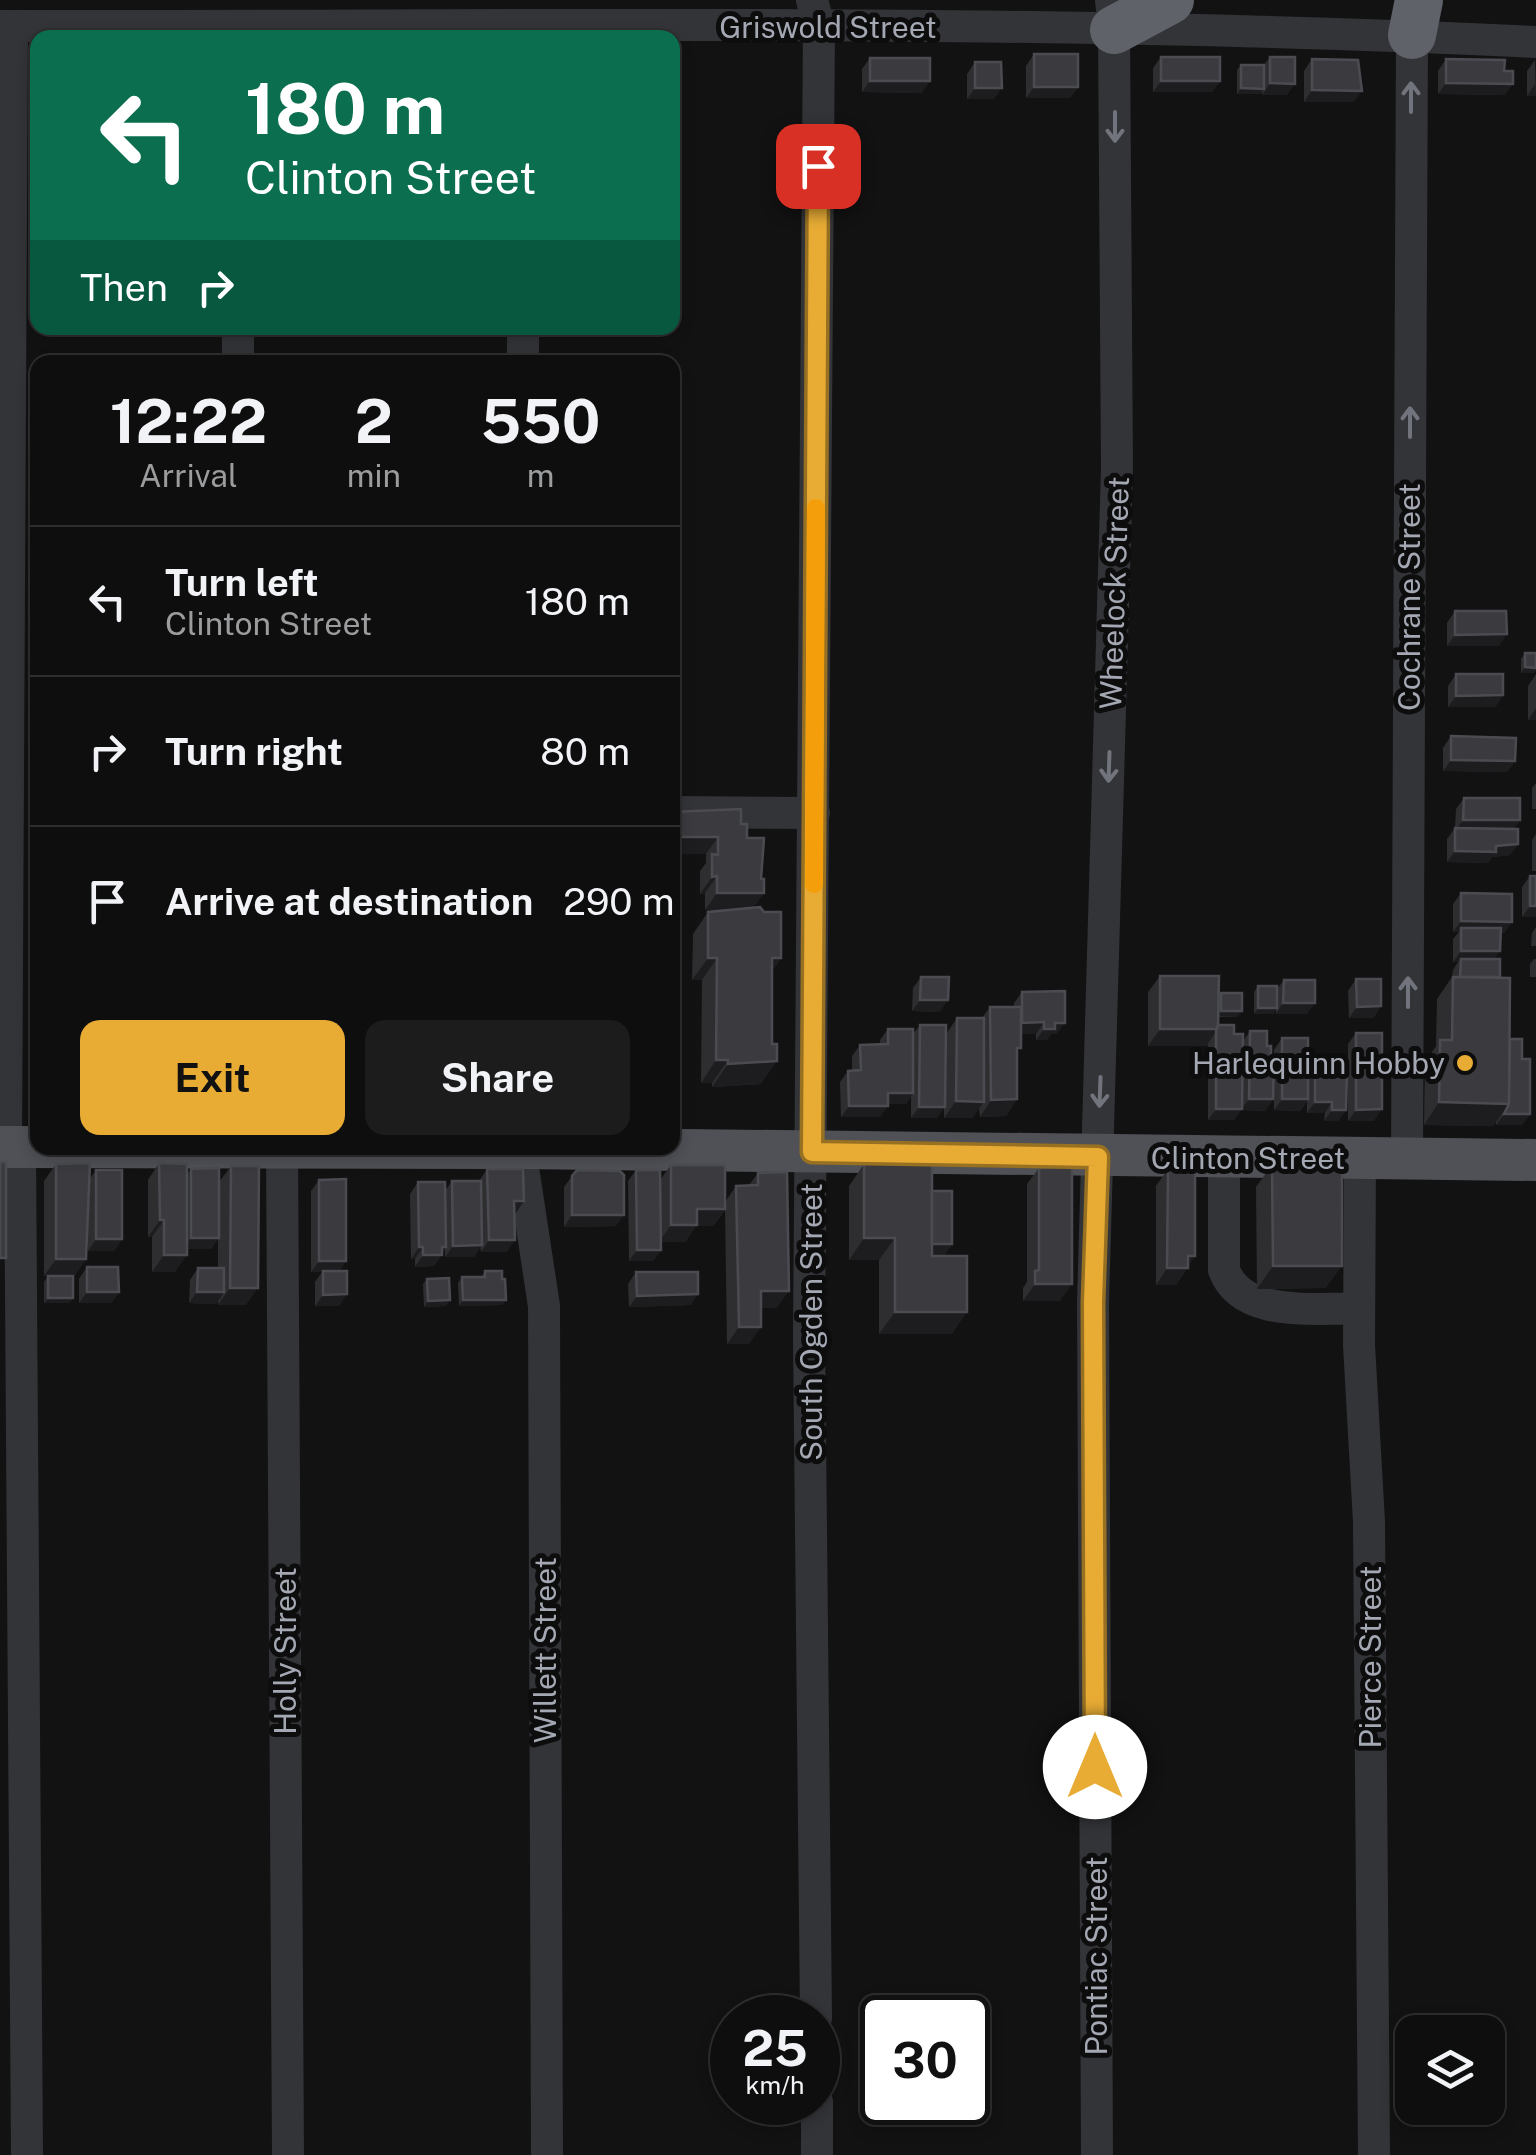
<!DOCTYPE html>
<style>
:root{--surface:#0e0e0e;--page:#1c1c1c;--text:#f1f3f6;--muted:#9b9c9e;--line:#2e2e2e;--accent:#e8ac35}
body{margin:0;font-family:"Public Sans",sans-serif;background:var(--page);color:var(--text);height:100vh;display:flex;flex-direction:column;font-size:38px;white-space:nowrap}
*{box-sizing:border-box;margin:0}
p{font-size:32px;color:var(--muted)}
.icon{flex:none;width:55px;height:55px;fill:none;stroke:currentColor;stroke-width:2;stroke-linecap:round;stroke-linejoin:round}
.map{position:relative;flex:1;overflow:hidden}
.side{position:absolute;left:30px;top:355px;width:650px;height:800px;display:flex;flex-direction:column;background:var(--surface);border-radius:20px;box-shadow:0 5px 15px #0003,0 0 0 2px var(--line)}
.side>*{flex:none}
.hud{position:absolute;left:30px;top:30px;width:650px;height:305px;border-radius:20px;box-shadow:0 5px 15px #0003,0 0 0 2px var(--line);background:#0b6e4f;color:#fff;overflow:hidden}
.buttons{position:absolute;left:1395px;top:2015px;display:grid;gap:20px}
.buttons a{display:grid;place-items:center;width:110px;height:110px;border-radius:20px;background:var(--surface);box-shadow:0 5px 15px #0003,0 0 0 2px var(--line);font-size:50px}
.speed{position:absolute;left:710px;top:1995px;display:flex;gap:20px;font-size:50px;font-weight:700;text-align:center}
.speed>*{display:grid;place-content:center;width:130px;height:130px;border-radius:50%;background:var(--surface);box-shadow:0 5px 15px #0003,0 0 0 2px var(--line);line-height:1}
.speed small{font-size:25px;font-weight:400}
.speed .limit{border:5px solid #111;border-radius:15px;background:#fff;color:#111}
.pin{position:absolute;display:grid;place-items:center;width:85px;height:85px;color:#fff;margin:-42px;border-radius:20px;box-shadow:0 5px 15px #0006}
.me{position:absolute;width:110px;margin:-55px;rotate:0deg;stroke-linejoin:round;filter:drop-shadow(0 0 8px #0008)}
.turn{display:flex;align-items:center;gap:35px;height:210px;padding:0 50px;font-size:45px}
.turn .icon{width:130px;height:130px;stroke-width:2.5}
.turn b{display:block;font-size:70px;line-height:85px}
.then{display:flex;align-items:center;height:95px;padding:0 50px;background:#0003;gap:20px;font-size:38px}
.eta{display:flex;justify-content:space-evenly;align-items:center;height:170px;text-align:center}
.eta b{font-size:60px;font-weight:700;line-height:70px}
.action{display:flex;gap:20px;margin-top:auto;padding:20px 50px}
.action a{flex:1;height:115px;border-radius:20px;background:var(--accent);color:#111;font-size:40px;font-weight:700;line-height:115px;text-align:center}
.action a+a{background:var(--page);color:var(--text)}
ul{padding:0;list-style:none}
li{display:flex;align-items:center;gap:30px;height:150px;padding:0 50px;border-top:2px solid var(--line)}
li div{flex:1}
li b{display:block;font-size:38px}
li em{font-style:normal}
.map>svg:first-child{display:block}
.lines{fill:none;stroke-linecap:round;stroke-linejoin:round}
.minor{stroke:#333438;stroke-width:32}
.major{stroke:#4f5157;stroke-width:42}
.highway{stroke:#5f6269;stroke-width:48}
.wall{fill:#2e2e31}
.shaded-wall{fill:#1d1d1f}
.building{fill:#3b3b3f;stroke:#4b4c51;stroke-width:2.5}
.oneway{stroke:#71747c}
.route-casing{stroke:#977022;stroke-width:25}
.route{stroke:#e8ac35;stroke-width:18}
.slow{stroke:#f59e0b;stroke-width:18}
.poi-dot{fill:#e8ac35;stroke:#0d0d0e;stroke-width:4}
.labels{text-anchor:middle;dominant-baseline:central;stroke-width:10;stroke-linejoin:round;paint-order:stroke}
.street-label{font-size:30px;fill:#a4a8b3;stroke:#0d0d0e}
.poi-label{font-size:30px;fill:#a4a8b3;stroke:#0d0d0e;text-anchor:end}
</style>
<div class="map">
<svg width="1536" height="2155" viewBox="0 0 1536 2155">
<rect width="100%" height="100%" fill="#121213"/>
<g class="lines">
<!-- minor -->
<g class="minor">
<path d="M812 0 819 27 809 1337 816 2018"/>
<path d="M0 26C512 27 1025 17 1536 42"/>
<path d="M523 328V362"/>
<path d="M238 362V328"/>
<path d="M672 812 814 813"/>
<path d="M6 1147 12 26"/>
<path d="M20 1148 27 2155"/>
<path d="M282 1148 288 2155"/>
<path d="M520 1148 544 1306 547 2155"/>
<path d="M1224 1158V1270C1242 1319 1317 1307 1359 1309"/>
<path d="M1360 1159 1359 1345 1369 1522 1374 2155"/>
<path d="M1407 1159 1412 35"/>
<path d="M817 2102V2155"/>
<path d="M1097 2155 1093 1302 1117 467 1114 30 1111 0"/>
</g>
<!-- major -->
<path class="major" d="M0 1147 520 1148 1536 1160"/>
<!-- highway -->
<g class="highway">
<path d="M1114 30 1170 0"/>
<path d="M1412 35 1419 0"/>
</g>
</g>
<!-- wall -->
<g class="wall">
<path d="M1034 54 1078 87 1070 98H1026V66Z"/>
<path d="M1161 57 1220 81 1212 92H1153V68Z"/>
<path d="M1270 57 1287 95H1262V92L1260 94H1237V70L1241 65H1264Z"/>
<path d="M870 58 922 93 862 92V69Z"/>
<path d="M1312 59 1354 102H1304V71Z"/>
<path d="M1446 59 1505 95 1438 94V71Z"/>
<path d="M1535 60 1536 96H1527V71Z"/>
<path d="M975 62 994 99H967V74Z"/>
<path d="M1455 611 1499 646H1447V623Z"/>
<path d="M1525 653H1536V670L1533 673H1521V659Z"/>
<path d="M1456 674 1503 695 1495 707H1448V686Z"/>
<path d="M1536 674V720H1528V686Z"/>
<path d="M1451 736 1515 761 1507 772 1443 771V748Z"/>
<path d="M1536 783V809H1532V788Z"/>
<path d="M1464 798 1520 820 1514 828 1518 844 1510 855 1492 857 1488 863 1447 862V839L1455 828 1456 809Z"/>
<path d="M741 824 747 838 754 908 781 958 772 971 761 1084 712 1087V1083H701L702 980H692L693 934 708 912 725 910H705V893L700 894V871L706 863V854H672Z"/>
<path d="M1536 834V871H1532V840Z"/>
<path d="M1530 876 1536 917H1522V887Z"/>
<path d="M1461 893 1512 922 1504 933H1501L1494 959 1500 977 1510 1039 1522 1059 1530 1114 1522 1125H1496V1122L1493 1126 1424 1125 1425 1062 1436 1046 1437 999 1452 977 1453 970 1458 962H1453V939L1459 932H1453V904Z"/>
<path d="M1536 927V946H1531L1532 933Z"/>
<path d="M1534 959H1536V977H1530V964Z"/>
<path d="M1160 976 1219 996 1221 993 1238 1017H1218V1025L1234 1034 1243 1041 1250 1031 1267 1046 1273 1099 1265 1111 1241 1110 1234 1120H1208V1044L1206 1046H1148V992Z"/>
<path d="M921 977 940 1012 912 1011 913 988Z"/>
<path d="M1356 979 1381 1006 1373 1018H1349L1348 991Z"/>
<path d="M1284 980 1307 1014H1276V1010L1273 1014H1254V992L1258 986 1277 989Z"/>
<path d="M1022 992 1057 1034H1051L1047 1040H1036V1034H1021L1017 1055V1099L1006 1116 980 1117 979 1108 972 1118H944V1108L937 1118H911V1096L906 1104H888L880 1117H841L840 1082 848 1071H852V1056L860 1045 880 1044V1040L888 1029 913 1034 920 1025 946 1034 957 1018H982L990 1007H1014V1003Z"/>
<path d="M1356 1033 1374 1121H1348V1044Z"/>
<path d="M1282 1038 1308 1079 1315 1069 1346 1110 1338 1121H1324L1325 1113H1307V1101L1300 1111 1274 1110V1050Z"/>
<path d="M159 1163 187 1175 191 1169 219 1182 231 1166 246 1305H218V1301L216 1304 189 1303 190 1280 198 1268H218V1238L211 1249H187L175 1272H152V1237H148V1180Z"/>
<path d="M56 1164 89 1180 96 1170 122 1239 114 1251H88V1212L86 1259 74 1276 73 1298 69 1303H44V1282L48 1276H44V1181Z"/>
<path d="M864 1164 932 1191 952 1244 944 1256 952 1334H879V1260H849V1186Z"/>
<path d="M671 1165 725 1202 736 1186 749 1185 758 1173 777 1308H761L749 1344H727L725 1210 713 1226H696L685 1242H661V1250L653 1261H629L628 1181 636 1170 660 1180Z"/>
<path d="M1272 1165 1326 1288 1257 1289 1256 1187Z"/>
<path d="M1039 1168 1060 1301H1023V1288L1027 1282V1184Z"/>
<path d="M487 1169 524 1201 514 1213 507 1252H481L480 1247 474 1257H445V1249L434 1266 415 1267V1259H411L410 1194 418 1182 445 1191 452 1181H479Z"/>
<path d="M1168 1169 1188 1267 1176 1285H1156V1186Z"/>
<path d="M572 1176 616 1226 564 1227V1187Z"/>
<path d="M319 1180 346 1261 339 1271V1306H315V1282L322 1272H311V1191Z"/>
<path d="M87 1267 119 1292 111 1303H79V1279Z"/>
<path d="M485 1271 502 1279V1305L459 1306 458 1283 462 1277H481Z"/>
<path d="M636 1272 698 1294 690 1305 629 1307 628 1284Z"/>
<path d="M427 1279 450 1300 446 1306 424 1307 423 1284Z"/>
</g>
<!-- shaded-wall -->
<g class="shaded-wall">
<path d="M870 81H930L922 93 862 92Z"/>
<path d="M1161 81H1220L1212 92H1153Z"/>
<path d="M1270 83 1295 84 1287 95H1262Z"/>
<path d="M1446 83 1513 84 1505 95 1438 94Z"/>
<path d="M1535 84 1536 96H1527Z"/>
<path d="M1034 87H1078L1070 98H1026Z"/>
<path d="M975 88H1002L994 99H967Z"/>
<path d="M1241 88 1264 89 1260 94H1237Z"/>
<path d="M1312 90 1362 91 1354 102H1304Z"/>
<path d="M1507 634 1499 646H1447L1455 635Z"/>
<path d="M1525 667 1536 668V670L1533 673H1521Z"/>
<path d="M1503 695 1495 707H1448L1456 696Z"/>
<path d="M1536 708V720H1528Z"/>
<path d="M1451 760 1515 761 1507 772 1443 771Z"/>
<path d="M1463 820H1520L1512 831H1455Z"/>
<path d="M672 837H718L706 854H672Z"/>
<path d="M1518 844 1510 855 1492 857 1488 863 1447 862 1455 851Z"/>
<path d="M717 876 705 893 700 894 712 877Z"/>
<path d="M717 893H764L752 910H705Z"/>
<path d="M1530 906H1536V917H1522Z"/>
<path d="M1461 921 1512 922 1504 933 1461 932V928L1459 932H1453Z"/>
<path d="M1461 951H1500L1492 962 1461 959 1458 962H1453Z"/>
<path d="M708 958H717L702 980H692Z"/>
<path d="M772 958H781L765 980Z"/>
<path d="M920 1000H948L940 1012 912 1011Z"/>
<path d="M1283 1003H1315L1307 1014H1276Z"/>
<path d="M1381 1006 1373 1018H1349L1357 1007Z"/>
<path d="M1258 1008H1277L1273 1014H1254Z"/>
<path d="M1221 1011H1242L1238 1017 1217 1016Z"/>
<path d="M1044 1022 1036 1034H1014L1022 1023Z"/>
<path d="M1055 1023H1065L1057 1034H1051L1047 1040H1036L1044 1029Z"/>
<path d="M1160 1029H1218L1206 1046H1148Z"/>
<path d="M716 1060H728L712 1083H701Z"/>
<path d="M777 1061 761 1084 712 1087 728 1064Z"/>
<path d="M888 1093H913L906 1104H880Z"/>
<path d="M1017 1099 1006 1116 980 1117 991 1100Z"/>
<path d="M1249 1099H1273L1265 1111 1241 1110Z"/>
<path d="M1282 1099H1308L1300 1111 1274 1110Z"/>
<path d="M956 1101 984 1102 972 1118H944Z"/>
<path d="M1315 1102H1332L1325 1113H1307Z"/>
<path d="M1439 1102 1509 1104 1493 1126 1424 1125Z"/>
<path d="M849 1106H888L880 1117H841Z"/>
<path d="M919 1107H945L937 1118H911Z"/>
<path d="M1216 1109H1242L1234 1120H1208Z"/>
<path d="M1382 1109 1374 1121H1348L1356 1110Z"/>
<path d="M1332 1110H1346L1338 1121H1324Z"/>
<path d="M1504 1114H1530L1522 1125H1496Z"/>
<path d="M514 1201H524L516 1213H506Z"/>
<path d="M697 1209H725L713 1226H696L685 1242H659L671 1225Z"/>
<path d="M572 1215H624L616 1226 564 1227Z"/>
<path d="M160 1220H164L152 1237H148Z"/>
<path d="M191 1238H219L211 1249H183Z"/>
<path d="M864 1238H895L879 1260H849Z"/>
<path d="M96 1239H122L114 1251H88Z"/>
<path d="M489 1240H515L507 1252H481Z"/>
<path d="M926 1244H952L944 1256H918Z"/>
<path d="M482 1245 474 1257H445L453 1246Z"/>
<path d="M419 1247H423L415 1259H411Z"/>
<path d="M442 1247H446L434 1266 415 1267 423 1255Z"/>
<path d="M637 1250H661L653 1261H629Z"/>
<path d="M164 1255H187L175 1272H152Z"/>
<path d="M1188 1256H1195L1176 1285H1156L1167 1268Z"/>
<path d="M56 1259H86L74 1276H44Z"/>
<path d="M319 1261H346L338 1272H311Z"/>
<path d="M1273 1266H1342L1326 1288 1257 1289Z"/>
<path d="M1035 1284H1072L1060 1301H1023Z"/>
<path d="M230 1288H258L246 1305H218Z"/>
<path d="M761 1291H789L777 1308H749Z"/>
<path d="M87 1292H119L111 1303H79Z"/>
<path d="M197 1292H224L216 1304 189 1303Z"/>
<path d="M347 1294 339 1306H315L323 1295Z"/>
<path d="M698 1294 690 1305 629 1307 637 1296Z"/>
<path d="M48 1298H73L69 1303H44Z"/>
<path d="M450 1300 446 1306 424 1307 428 1301Z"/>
<path d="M463 1300H506L502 1305 459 1306Z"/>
<path d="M895 1312H967L952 1334H879Z"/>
<path d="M739 1327H761L749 1344H727Z"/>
</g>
<!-- building -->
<g class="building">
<rect x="1034" y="54" width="44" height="33"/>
<rect x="1161" y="57" width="59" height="24"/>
<path d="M1270 57H1295V84L1270 83Z"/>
<rect x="870" y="58" width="60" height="23"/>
<path d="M1312 59 1358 60 1362 91 1312 90Z"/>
<path d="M1446 59 1505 60 1504 71H1513V84L1446 83Z"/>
<path d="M975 62H1001L1002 88H975Z"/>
<path d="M1241 65H1264V89L1241 88Z"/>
<path d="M1455 611H1506L1507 634 1455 635Z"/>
<path d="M1525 653H1536V668L1525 667Z"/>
<path d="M1456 674H1503V695L1456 696Z"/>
<path d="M1451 736 1516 738 1515 761 1451 760Z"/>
<path d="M1464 798H1520V820H1463Z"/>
<path d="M741 809V824H747V838H764L761 879H764V893H717V876L712 877V854L718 855V837H672V812Z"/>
<path d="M1455 828 1518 829V844L1496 846V852L1455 851Z"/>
<rect x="1530" y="876" width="6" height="30"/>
<path d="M1461 893 1512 894V922L1461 921Z"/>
<path d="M760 907 764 912H781V958H772V1044H777V1061L728 1064V1060H716L717 958H708V912Z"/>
<path d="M1461 928H1501L1500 951H1461Z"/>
<path d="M1461 959H1500V977H1460Z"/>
<path d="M1160 976H1219L1218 1029H1160Z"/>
<path d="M921 977H949L948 1000H920Z"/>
<path d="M1453 977 1510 978 1509 1104 1439 1102 1440 1040H1452Z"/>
<path d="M1356 979H1381V1006L1357 1007Z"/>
<path d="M1284 980H1315V1003H1283Z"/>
<rect x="1258" y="986" width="19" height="22"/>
<path d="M1065 991V1023H1055V1029H1044V1022L1022 1023V992Z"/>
<rect x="1221" y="993" width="21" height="18"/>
<path d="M990 1007H1021V1048H1017V1099L991 1100Z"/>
<path d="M957 1018H984V1102L956 1101Z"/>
<path d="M920 1025H946L945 1107H919Z"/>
<path d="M1218 1025H1234V1034H1243L1242 1109H1216V1032Z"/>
<path d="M888 1029H913V1093H888V1106H849L848 1071 861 1070 860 1045 888 1044Z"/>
<path d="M1250 1031H1267V1046H1271V1059H1274L1273 1099H1249Z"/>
<path d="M1356 1033H1382V1109L1356 1110Z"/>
<rect x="1282" y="1038" width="26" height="61"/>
<path d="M1510 1039H1522V1059H1530V1114H1504L1509 1104Z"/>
<path d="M1315 1069 1347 1070 1346 1110H1332V1102H1315Z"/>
<rect x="0" y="1162" width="6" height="96"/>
<path d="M90 1163 86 1259H56V1164Z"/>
<path d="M159 1163 187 1164V1255H164V1220H160Z"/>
<path d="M932 1163V1256H967V1312H895V1238H864V1164Z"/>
<path d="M1342 1164V1266H1273L1272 1165Z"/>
<path d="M671 1165H725V1209H697V1225H671Z"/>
<path d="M231 1166H259L258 1288H230Z"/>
<path d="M1072 1167V1284H1035V1271L1039 1270V1168Z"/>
<path d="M219 1168V1238H191V1169Z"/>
<path d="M487 1169H523L524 1201H514L515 1240H489Z"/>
<path d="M1168 1169H1195V1256H1188V1268H1167Z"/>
<rect x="96" y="1170" width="26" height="69"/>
<path d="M577 1170 620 1171 624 1175V1215H572V1176Z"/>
<path d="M636 1170H660L661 1250H637Z"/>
<path d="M787 1172 789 1291H761V1327H739L736 1186 758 1185V1173Z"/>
<path d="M346 1179V1261H319V1180Z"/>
<path d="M452 1181H481L482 1245 453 1246Z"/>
<path d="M418 1182H445L446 1247H442V1255H423V1247H419Z"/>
<rect x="932" y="1191" width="20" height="53"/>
<path d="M87 1267H118L119 1292H87Z"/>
<path d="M198 1268H224V1292H197Z"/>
<path d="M323 1271H347V1294L323 1295Z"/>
<path d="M485 1271H502V1279H505L506 1300H463L462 1277H485Z"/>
<path d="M636 1272H698V1294L637 1296Z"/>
<rect x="48" y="1276" width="25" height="22"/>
<path d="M449 1278 450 1300 428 1301 427 1279Z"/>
</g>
<!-- one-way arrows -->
<defs><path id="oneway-shaft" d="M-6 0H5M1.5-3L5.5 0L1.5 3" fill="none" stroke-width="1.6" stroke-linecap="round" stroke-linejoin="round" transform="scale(2.5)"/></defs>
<g class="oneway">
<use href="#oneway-shaft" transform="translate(1411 97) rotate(-90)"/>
<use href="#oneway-shaft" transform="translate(1115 127) rotate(90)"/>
<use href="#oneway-shaft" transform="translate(1410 422) rotate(-90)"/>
<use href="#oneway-shaft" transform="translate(1109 767) rotate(92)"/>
<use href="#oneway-shaft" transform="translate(1408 992) rotate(-90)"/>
<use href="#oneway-shaft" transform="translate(1100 1092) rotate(92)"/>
</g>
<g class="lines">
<defs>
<path id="route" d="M818 166 812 1152 1098 1157 1093 1302 1095 1767"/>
</defs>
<!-- route casing -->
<use href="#route" class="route-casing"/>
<!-- route -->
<use href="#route" class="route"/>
<!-- slow -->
<path class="slow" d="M814 884 816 508"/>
</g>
<!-- markers -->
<circle class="poi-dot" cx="1465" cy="1063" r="10"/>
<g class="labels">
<!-- street labels -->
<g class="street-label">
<text x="828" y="27">Griswold Street</text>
<text transform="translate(1114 593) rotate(-88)">Wheelock Street</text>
<text transform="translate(1409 597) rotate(-90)">Cochrane Street</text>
<text x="1248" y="1158">Clinton Street</text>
<text transform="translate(811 1322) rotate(-90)">South Ogden Street</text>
<text transform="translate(545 1650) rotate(-90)">Willett Street</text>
<text transform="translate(285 1651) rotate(-90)">Holly Street</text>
<text transform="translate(1370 1657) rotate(-90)">Pierce Street</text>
<text transform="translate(1096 1956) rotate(-90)">Pontiac Street</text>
</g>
<!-- poi labels -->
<g class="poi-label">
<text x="1445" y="1063">Harlequinn Hobby</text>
</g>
</g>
</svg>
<div class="buttons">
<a><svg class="icon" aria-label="layers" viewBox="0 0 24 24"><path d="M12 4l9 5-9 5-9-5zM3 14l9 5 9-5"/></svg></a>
</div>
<div class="speed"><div>25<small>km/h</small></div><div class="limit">30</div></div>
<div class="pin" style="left:818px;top:166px;background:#d93025"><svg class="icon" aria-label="arrive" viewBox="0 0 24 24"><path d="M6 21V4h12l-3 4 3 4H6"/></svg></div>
<svg class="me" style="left:1095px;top:1767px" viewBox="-20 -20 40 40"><circle r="19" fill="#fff"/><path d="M0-13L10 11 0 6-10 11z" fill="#e8ac35"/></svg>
<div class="hud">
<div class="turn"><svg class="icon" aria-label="left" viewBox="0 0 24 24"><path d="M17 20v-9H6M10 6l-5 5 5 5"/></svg><div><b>180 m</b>Clinton Street</div></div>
<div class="then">Then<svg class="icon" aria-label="right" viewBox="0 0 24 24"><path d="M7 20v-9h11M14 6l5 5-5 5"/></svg></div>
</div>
<section class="side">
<div class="eta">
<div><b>12:22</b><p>Arrival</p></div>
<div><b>2</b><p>min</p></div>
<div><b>550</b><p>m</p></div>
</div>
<ul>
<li><svg class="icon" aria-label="left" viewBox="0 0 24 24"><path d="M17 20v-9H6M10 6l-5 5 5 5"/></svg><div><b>Turn left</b><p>Clinton Street</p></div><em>180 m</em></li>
<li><svg class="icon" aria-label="right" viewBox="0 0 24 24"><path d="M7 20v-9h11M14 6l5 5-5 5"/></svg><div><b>Turn right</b></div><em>80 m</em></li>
<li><svg class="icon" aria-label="arrive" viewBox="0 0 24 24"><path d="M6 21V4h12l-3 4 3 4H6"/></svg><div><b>Arrive at destination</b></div><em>290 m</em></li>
</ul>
<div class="action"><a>Exit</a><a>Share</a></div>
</section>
</div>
